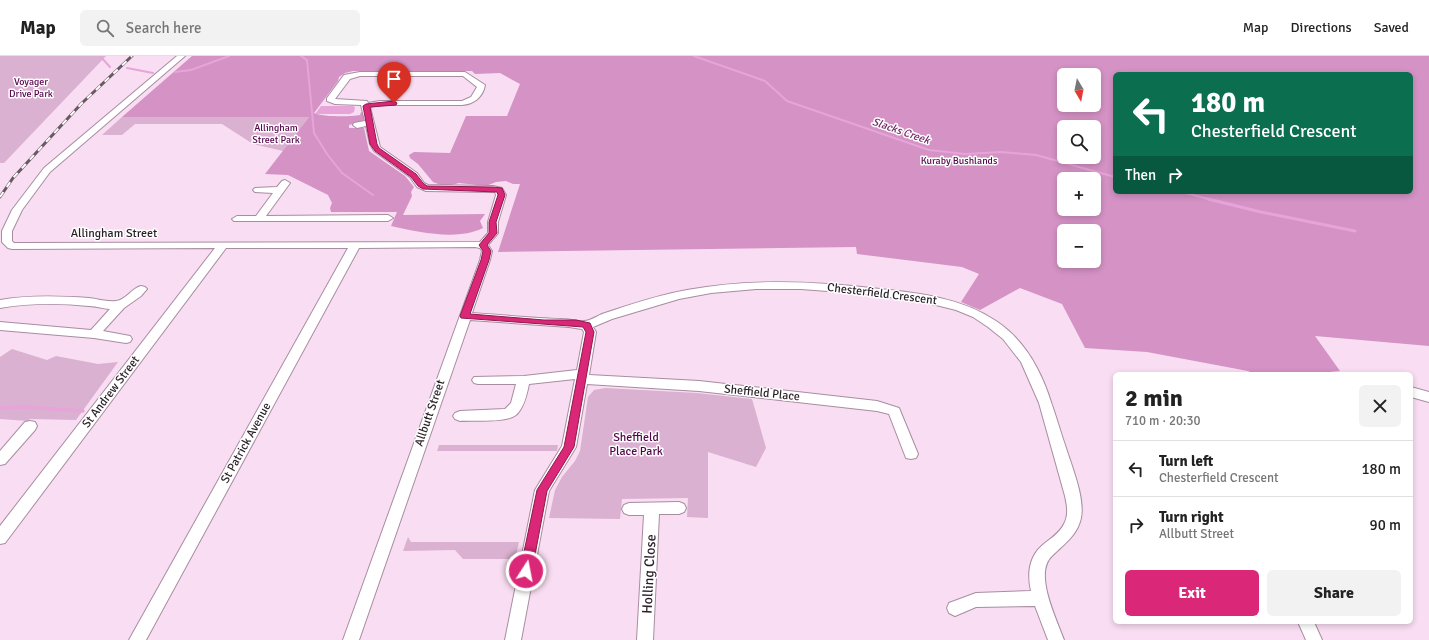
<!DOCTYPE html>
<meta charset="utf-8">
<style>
:root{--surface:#fff;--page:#f2f2f2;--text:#222;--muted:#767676;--line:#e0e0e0;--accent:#db2777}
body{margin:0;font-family:Signika,sans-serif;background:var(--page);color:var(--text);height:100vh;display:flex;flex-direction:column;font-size:15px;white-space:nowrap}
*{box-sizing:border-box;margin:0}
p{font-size:13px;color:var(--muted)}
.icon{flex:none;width:22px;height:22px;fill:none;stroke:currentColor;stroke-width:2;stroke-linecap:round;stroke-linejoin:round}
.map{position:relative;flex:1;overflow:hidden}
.sheet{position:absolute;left:1113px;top:316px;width:300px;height:252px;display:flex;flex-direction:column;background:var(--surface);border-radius:6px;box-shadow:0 2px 6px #0003}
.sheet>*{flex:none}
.hud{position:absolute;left:1113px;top:16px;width:300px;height:122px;border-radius:6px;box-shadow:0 2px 6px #0003;background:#0b6e4f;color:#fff;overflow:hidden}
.needle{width:26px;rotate:170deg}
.buttons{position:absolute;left:1057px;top:12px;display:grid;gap:8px}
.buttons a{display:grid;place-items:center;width:44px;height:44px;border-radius:6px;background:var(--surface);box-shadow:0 2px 6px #0003;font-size:20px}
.pin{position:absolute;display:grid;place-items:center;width:34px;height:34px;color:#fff;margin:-41px -17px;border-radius:50% 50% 50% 0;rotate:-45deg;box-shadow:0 0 4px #0007}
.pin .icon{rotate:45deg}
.me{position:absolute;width:44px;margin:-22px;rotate:11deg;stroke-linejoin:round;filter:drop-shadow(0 0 3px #0008)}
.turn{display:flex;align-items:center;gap:14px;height:84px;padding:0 12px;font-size:18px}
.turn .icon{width:52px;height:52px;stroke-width:2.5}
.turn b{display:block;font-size:28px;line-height:34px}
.then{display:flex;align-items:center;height:38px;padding:0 12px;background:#0003;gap:8px;font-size:15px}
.round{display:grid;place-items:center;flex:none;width:42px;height:42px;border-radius:6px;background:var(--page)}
.head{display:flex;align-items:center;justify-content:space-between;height:68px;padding:0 12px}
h1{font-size:24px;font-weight:700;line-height:30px}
.action{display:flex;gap:8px;margin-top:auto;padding:8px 12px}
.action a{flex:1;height:46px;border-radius:6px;background:var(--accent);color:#fff;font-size:16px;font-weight:700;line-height:46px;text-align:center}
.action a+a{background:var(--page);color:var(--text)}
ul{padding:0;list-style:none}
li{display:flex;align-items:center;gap:12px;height:56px;padding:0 12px;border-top:1px solid var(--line)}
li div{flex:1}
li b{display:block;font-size:15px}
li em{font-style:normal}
header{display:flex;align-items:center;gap:24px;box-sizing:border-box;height:56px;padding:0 20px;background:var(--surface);border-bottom:1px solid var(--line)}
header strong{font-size:19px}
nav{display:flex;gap:22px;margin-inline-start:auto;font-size:14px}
.search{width:280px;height:36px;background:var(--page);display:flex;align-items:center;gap:10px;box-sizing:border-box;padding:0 14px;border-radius:6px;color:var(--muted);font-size:15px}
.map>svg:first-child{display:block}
.green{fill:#dab1d0}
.forest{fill:#d492c5;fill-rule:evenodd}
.water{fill:#e7a4d8}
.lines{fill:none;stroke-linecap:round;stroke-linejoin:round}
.stream-far2{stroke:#e7a4d8;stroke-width:2}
.stream-far1{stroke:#e7a4d8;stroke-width:3}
.stream{stroke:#e7a4d8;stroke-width:3.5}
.minor-casing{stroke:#a78da0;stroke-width:2}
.minor{fill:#fff;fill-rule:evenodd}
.rail-casing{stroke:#685864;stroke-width:3}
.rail{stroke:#fff;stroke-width:2;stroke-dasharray:6;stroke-linecap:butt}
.route{fill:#db2777;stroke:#8e194d}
.labels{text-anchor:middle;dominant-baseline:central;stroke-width:3;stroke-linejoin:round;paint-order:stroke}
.far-park-label{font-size:10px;fill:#55054b;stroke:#fff}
.far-water-label{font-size:11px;font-style:italic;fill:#762a6a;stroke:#fff}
.street-label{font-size:12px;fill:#291f27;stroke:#fff}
.park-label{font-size:12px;fill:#55054b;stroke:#fff}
.near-street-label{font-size:14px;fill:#291f27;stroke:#fff}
</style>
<header>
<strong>Map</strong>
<div class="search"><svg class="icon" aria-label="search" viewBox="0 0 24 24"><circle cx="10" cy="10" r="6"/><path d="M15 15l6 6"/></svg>Search here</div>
<nav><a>Map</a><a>Directions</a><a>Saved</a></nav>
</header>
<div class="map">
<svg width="1429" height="584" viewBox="0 0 1429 584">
<rect width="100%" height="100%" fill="#f9ddf2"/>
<!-- green -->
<g class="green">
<path d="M0 0H106L4 107H0Z"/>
<path d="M122 61H309L283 95 253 88 222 68H135L122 79H102Z"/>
<path d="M12 293 47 304 56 300 98 308 118 306 76 364 30 363 28 365 0 363V301Z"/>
<path d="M605 332 697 337 752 343 766 392 756 411 708 396V462L687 461 688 442 622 443 620 463 549 462 555 434 562 421 575 405 580 395 588 341 594 334Z"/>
<path d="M439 389H558L557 395H437Z"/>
<path d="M408 481 411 486H519L515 503H463L455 494 403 495Z"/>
</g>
<!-- forest -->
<path class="forest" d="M192 0H1429V290L1315 280 1340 315 1309 318H1254L1248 315 1147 296 1085 292 1062 248 1020 232 980 254 961 246 979 218 962 211 857 198 856 191 498 196 520 128H513L506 125 496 126 486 130 459 127 451 129H441L433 126 418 108 410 102 409 99 414 96 450 97 466 60H507L520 28 500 17 475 18 472 15H353L345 17 339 21 338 25 314 57C322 61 351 61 360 59L361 56 363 57 364 64 360 66 349 69V72H364L369 95 405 120 414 131 411 136 412 140 403 159 485 158 480 165 483 172C457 185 419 176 391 170L397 156H331L330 152 332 147 328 139 288 119 265 118 309 61H122ZM1115 18H1411V136H1115ZM1064 19H1094V49H1064ZM1064 71H1094V101H1064ZM1064 123H1094V153H1064ZM1064 175H1094V205H1064Z"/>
<!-- water -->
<path class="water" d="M321 50H353L355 51 354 56 350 58H315Z"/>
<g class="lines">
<!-- stream-far2 -->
<g class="stream-far2">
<path d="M100 0 110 11"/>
<path d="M301 0 307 4 314 77 327 98 342 117 373 139"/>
<path d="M694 0 765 25 787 45 929 94 965 98 1001 96 1036 99 1115 121"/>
<path d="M127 12 153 17"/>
<path d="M175 16 191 14 229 0"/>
<path d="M1182 136 1212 144"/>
</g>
<!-- stream-far1 -->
<path class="stream-far1" d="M1208 143 1261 156 1355 175"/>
<!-- stream -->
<path class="stream" d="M0 352 22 351 83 355"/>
<defs>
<g id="minor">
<path d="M177 0H185L50 116 22 154 12 175V185L14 187 480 186 488 177V166L496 139 495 136 426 135 417 131 410 121 374 95 370 88 366 70 357 72 353 69 354 67 365 65 361 49 335 48 327 45V42L344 19 360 16H465L485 29C483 41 474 48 462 49H380L370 51 380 91 417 117 424 127 428 129 493 130 502 132 506 139 498 166V177L488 189 492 195 490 204 472 257C502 259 532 262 562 263 569 263 577 266 584 265 591 265 598 259 605 257 632 248 659 239 687 234 751 222 816 225 880 233 919 237 962 242 996 265 1025 284 1042 316 1052 349 1057 363 1061 378 1066 392 1072 411 1085 442 1081 462 1077 480 1064 488 1052 500 1033 517 1057 564 1064 584H1048L1035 550 976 551 955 560 949 557 947 552 949 547 976 537 1031 535C1027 517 1029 499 1045 487 1052 482 1060 476 1064 468 1069 459 1067 449 1065 440L1039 347 1021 306 1003 283 988 271 973 261 956 254 924 246 868 238 801 233H756L711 237 679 243 612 263 593 271 596 276 589 319 699 325 877 345 899 352 918 398 916 402 911 403 906 402 889 358 877 355 699 335 587 328 576 391 549 435 521 584H505L535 434 562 390 575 323 529 328C527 338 524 352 516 359 506 367 473 364 460 365L455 363 453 360 455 357 460 355 505 353 511 347 516 328H478L474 327 472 324 474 321 524 320 577 314 584 276 582 273 569 271 470 264 359 584H343L480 204 482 195 480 192 475 191 359 192 146 584H129L348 192H226L5 487 0 488V470L215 192 12 193 8 192 2 186V175L12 154 44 112ZM360 20H463L477 31 471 41 462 45H380L368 47 367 45 335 43 350 23Z"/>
<path d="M285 124 290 127 266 160 388 159 393 162 388 165H234L232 163 237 160H256L273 137 255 136 253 134 255 132 277 131 282 125Z"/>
<path d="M141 230 145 231 147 233 141 240 124 252 103 275 130 280 132 283 130 286 126 287 94 282 0 274V266L91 274 110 253C103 253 97 250 89 250 61 247 27 247 0 252V244C28 239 60 240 89 242 98 243 106 246 116 245 126 244 132 232 141 230Z"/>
<path d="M1411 331 1429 336V346L1411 341Z"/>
<path d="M30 365 35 366 37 370 35 374 5 408 0 409V395L25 366Z"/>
<path d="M679 446 684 448 686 452 684 456 679 458H659L653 584H637L644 459H629L624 457 622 453 624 449 629 447Z"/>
<path d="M1298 566H1314L1322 584H1306Z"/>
</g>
</defs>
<!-- minor casing -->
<use href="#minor" class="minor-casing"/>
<!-- minor -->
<use href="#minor" class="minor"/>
<defs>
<path id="rail" d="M0 141 13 122 81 48 132 0"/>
</defs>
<!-- rail casing -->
<use href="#rail" class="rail-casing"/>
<!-- rail -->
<use href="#rail" class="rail"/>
</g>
<!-- route -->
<path class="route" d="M394 45 397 47 396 49 370 51 377 88 379 92 416 118 423 127 427 130 493 131 502 132 505 139 496 166 497 177 487 189 491 195 489 204 470 258 544 264H576L590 267 594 276 574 391 547 435 532 515 530 519 526 520 522 519 520 515 537 434 564 391 586 276 583 271 461 262 460 260 481 204 483 195 479 189 489 177V166L498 139 497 136 423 133 418 130 411 121 375 95 370 88 363 50 366 48Z"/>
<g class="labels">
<!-- far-park labels -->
<g class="far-park-label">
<text x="31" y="26">Voyager<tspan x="31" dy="12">Drive Park</tspan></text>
<text x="276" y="72">Allingham<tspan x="276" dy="12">Street Park</tspan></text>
<text x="959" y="105">Kuraby Bushlands</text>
</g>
<!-- far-water labels -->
<g class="far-water-label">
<text transform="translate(901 75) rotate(19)">Slacks Creek</text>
</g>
<!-- street labels -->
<g class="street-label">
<text x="114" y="177">Allingham Street</text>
<text transform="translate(882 238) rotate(7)">Chesterfield Crescent</text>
<text transform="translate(111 336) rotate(-53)">St Andrew Street</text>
<text transform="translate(762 337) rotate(6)">Sheffield Place</text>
<text transform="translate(430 357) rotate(-71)">Allbutt Street</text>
<text transform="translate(246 387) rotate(-61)">St Patrick Avenue</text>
</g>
<!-- park labels -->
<g class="park-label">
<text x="636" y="381">Sheffield<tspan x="636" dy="14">Place Park</tspan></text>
</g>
<!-- near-street labels -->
<g class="near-street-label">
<text transform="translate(649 518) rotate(-87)">Holling Close</text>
</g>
</g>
</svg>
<div class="buttons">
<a><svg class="needle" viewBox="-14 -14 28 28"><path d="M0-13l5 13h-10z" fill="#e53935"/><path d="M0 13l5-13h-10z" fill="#767676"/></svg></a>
<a><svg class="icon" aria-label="search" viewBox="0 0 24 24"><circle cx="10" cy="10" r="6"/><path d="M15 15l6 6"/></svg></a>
<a>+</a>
<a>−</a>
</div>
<div class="pin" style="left:394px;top:47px;background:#d93025"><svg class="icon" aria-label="arrive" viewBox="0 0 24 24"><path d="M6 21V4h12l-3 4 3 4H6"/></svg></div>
<svg class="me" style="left:526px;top:515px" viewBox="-20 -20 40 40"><circle r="17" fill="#db2777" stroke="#fff" stroke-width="3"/><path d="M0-11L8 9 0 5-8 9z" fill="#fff"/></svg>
<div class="hud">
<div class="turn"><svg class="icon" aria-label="left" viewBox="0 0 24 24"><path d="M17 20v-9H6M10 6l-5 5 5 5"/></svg><div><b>180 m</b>Chesterfield Crescent</div></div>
<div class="then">Then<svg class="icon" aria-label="right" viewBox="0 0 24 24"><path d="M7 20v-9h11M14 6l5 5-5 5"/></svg></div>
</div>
<section class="sheet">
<div class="head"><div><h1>2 min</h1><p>710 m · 20:30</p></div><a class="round"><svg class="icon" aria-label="close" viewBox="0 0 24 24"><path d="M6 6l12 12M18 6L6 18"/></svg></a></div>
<ul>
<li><svg class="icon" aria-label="left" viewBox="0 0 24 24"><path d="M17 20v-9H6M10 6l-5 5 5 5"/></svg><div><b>Turn left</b><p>Chesterfield Crescent</p></div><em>180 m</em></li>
<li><svg class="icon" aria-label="right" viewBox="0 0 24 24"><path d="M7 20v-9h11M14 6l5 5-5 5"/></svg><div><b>Turn right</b><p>Allbutt Street</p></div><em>90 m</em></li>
</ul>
<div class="action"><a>Exit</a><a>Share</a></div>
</section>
</div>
